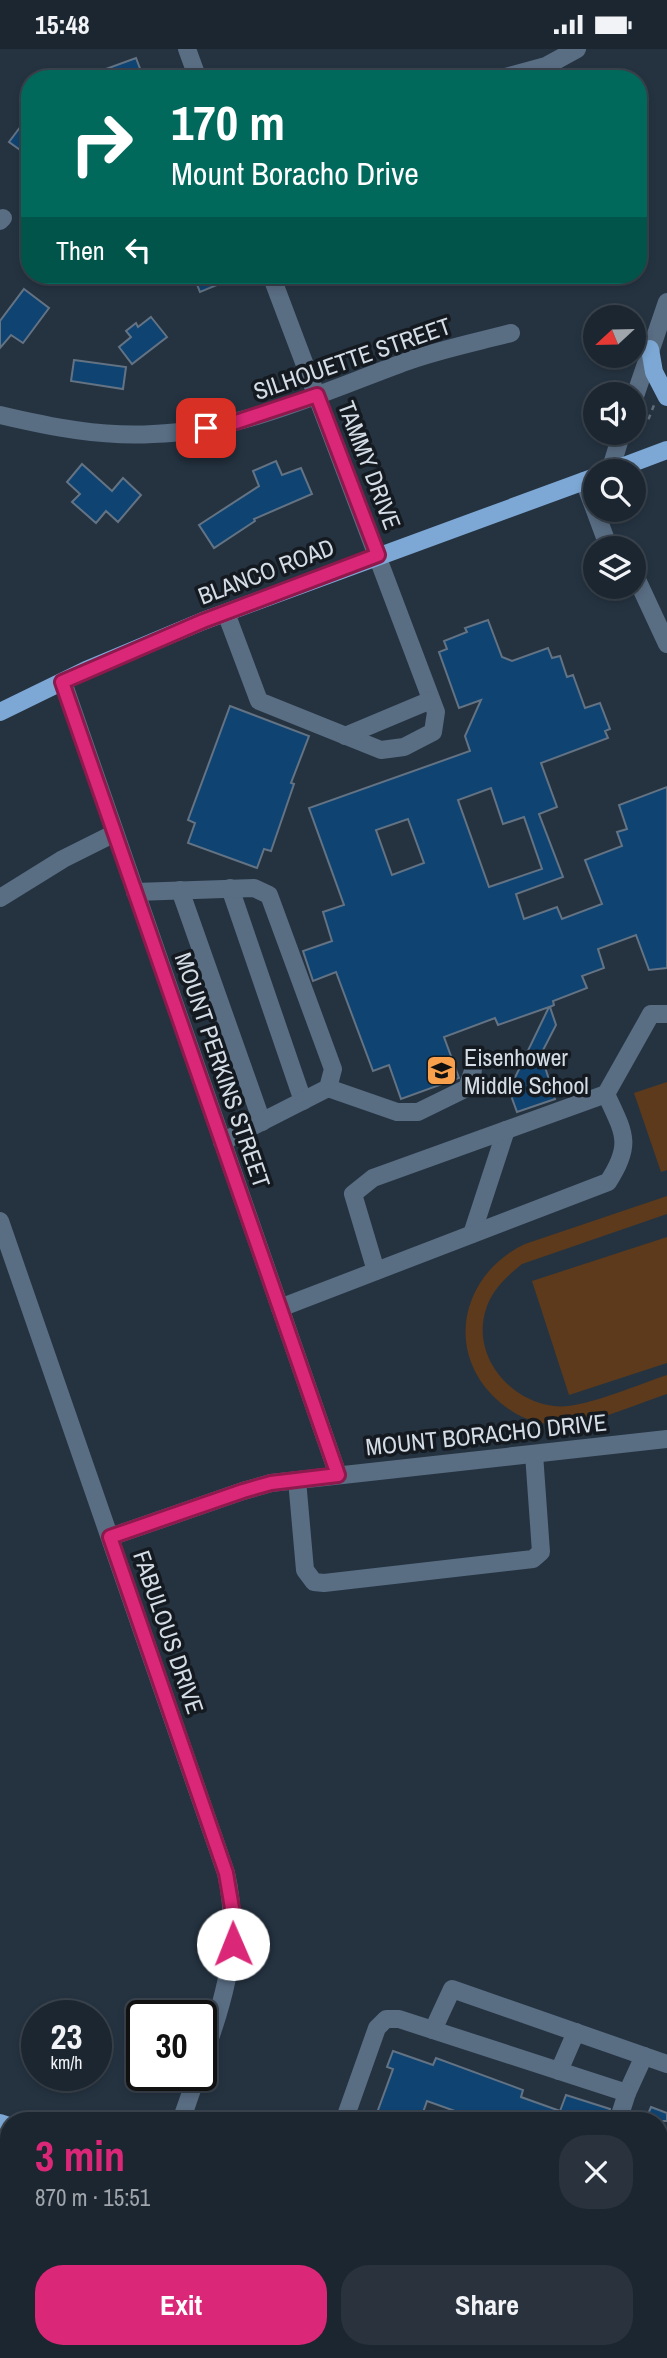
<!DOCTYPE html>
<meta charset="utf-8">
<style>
:root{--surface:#1c2631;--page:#29323d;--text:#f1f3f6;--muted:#a0a5ab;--line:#3a434d;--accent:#db2777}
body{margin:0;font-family:"Archivo Narrow",sans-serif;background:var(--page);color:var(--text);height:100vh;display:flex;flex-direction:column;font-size:26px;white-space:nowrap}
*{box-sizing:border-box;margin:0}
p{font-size:23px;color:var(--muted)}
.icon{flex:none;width:38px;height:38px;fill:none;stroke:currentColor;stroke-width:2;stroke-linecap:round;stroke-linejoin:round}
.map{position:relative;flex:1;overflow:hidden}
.sheet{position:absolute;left:0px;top:2063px;width:668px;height:247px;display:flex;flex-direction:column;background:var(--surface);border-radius:28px 28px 0 0;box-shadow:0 4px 10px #0003,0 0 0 2px var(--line)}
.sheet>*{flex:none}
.top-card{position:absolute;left:21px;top:21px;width:626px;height:214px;border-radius:28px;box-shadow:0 4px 10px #0003,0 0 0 2px var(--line);background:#00695c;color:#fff;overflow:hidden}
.needle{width:46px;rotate:248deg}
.buttons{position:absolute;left:583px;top:256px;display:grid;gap:14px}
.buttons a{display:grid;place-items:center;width:63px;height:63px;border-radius:50%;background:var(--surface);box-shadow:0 4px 10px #0003,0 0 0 2px var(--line);font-size:35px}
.speed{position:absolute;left:21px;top:1951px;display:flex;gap:14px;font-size:35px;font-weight:700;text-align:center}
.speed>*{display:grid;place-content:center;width:91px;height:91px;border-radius:50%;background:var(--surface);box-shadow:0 4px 10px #0003,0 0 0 2px var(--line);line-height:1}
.speed small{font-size:18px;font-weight:400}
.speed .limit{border:4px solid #111;border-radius:10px;background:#fff;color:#111}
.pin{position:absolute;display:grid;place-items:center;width:60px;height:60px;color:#fff;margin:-30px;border-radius:14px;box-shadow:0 4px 10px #0006}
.me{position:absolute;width:77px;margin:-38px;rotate:359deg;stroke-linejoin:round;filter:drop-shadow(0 0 5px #0008)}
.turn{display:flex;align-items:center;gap:24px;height:147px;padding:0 35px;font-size:32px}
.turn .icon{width:91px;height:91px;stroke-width:2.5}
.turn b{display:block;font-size:49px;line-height:60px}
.then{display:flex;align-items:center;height:66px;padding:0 35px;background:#0003;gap:14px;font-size:26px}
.round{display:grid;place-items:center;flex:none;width:74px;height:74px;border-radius:28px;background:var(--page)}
.headline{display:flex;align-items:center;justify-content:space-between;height:119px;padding:0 35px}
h1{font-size:42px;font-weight:700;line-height:52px;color:var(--accent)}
.action{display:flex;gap:14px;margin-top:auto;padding:14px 35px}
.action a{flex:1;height:80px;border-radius:28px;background:var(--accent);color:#fff;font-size:28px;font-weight:700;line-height:80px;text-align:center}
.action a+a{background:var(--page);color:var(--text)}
.status{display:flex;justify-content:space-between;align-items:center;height:49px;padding:0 35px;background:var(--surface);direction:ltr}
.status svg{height:19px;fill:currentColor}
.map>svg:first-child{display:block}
.green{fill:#5c3a1b}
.building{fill:#0f4371;stroke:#637384;stroke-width:2;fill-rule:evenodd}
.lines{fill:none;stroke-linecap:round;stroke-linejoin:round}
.minor-tunnel{stroke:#3f4c5a;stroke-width:18;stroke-dasharray:18 9;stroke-linecap:butt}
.path{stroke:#616d7a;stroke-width:2.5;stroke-dasharray:5 5;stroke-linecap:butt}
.minor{stroke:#596d83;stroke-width:18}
.major{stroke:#7da8d5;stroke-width:18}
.route-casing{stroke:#8e194d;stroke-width:18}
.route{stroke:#db2777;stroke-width:12}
.labels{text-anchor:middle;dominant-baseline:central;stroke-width:7;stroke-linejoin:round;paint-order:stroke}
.street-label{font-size:24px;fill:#d4dce6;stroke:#141a20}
.poi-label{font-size:24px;fill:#d4dce6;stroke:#141a20;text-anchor:start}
</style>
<div class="status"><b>15:48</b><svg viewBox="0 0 49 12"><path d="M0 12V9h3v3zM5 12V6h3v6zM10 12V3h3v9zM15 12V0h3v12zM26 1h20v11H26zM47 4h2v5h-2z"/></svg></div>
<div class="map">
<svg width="667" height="2309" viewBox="0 0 667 2309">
<rect width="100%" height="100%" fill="#253341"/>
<!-- green -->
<g class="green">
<path d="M667 1033V1121L661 1123 634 1044Z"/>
<path d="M667 1147V1165L522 1215C507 1227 492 1241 486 1260 471 1306 509 1352 554 1357 581 1361 639 1335 667 1326V1345C633 1356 584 1380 548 1375 526 1373 507 1361 492 1346 444 1296 465 1223 525 1195Z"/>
<path d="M667 1188V1314L569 1346 532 1232Z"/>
</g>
<!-- building -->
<g class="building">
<path d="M136 9 144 30H84V28Z"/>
<path d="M30 65V108L9 93Z"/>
<path d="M193 226H241L200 243Z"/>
<path d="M24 240 49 259 23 294 11 286 0 299V272Z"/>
<path d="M151 268 167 288 132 315 119 298 131 288 126 282 136 274 138 278Z"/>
<path d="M74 311 126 318 123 340 71 332Z"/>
<path d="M276 412 282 426 301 419 312 445 254 470 255 472 214 499 199 476 259 437 253 422Z"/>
<path d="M82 415 112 442 123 429 141 446 118 473 106 462 96 474 72 453 80 445 67 433Z"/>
<path d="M488 571 502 608 512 612 548 599 552 609 560 607 567 628 573 626 585 659 600 654 610 680 605 682 608 689 541 714 557 758 539 765 563 828 516 845 524 870 557 858 562 870 602 855 585 811 622 797 617 783 627 780 619 756 667 738V919L649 921 636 886 598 900 604 919 582 927 587 939 553 952 554 956 550 958 556 976 541 1005 555 1050 517 1063 509 1041 549 958 498 976 495 969 444 988 459 1029 401 1050 389 1016 373 1022 336 923 313 932 303 902 332 892 323 863 344 856 309 759 470 702 465 687 481 651 459 659 439 603 447 600 444 592 467 583 465 579ZM491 739 503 775 524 768 542 820 489 838 458 751ZM408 770 424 814 392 826 376 781Z"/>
<path d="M230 657 309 687 291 734 294 735 271 802 264 800 257 819 188 794 195 774 188 771Z"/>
<path d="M393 2002 433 2016 436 2009 523 2041 521 2048 560 2062 566 2046 610 2060 607 2072H483L427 2052 420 2072H374L393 2020 387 2018Z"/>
<path d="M651 2058 667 2064V2072H645Z"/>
</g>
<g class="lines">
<!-- minor-tunnel -->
<path class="minor-tunnel" d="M340 2309 343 2301"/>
<!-- path -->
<path class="path" d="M641 375 647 374 654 356"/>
<!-- minor -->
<g class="minor">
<path d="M187 0 198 30"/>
<path d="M498 30 546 17 577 0"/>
<path d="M0 172 3 169"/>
<path d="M634 350 667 253"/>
<path d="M0 366C51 378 101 388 153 385 242 382 325 342 408 312 442 300 477 293 511 284"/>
<path d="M610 422 622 383"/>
<path d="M584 432 609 499"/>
<path d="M634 524 667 595"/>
<path d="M226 564 259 652 381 701 404 698 433 683 436 663 271 226"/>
<path d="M63 633 338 1426"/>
<path d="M345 687 431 651"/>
<path d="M230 839 303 1052"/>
<path d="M180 841 262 1073"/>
<path d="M135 843 254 839 269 846 333 1020 328 1039 222 1093"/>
<path d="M0 849 63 810 115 784"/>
<path d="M328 1039 397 1063H418L467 1039 473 1022"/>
<path d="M0 1172 226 1824C242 1895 225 1948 201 2015"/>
<path d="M472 1185 506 1081"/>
<path d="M376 1222 353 1145 373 1129 606 1045"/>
<path d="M280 1259 608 1133C633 1095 624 1084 606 1045L651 965H667"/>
<path d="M297 1431 305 1521 314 1533 324 1534 533 1510 541 1503 534 1405"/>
<path d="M110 1488 243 1442 271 1434 667 1390"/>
<path d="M433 1981 452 1940 667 2015"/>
<path d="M559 2022 576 1983"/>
<path d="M627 2044 644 2007"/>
<path d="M181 2072 197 2026"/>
<path d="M344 2072 377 1979 386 1970H399L627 2044 618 2072"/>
<path d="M0 2117 9 2110"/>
<path d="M660 2180 664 2181 660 2197"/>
<path d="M0 2251 9 2254"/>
<path d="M660 2287 667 2266"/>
<path d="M0 2288 9 2291"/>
<path d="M39 2301 61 2309"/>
<path d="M146 2301 168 2309"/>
<path d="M284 2301 305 2309"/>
<path d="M369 2309 371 2301"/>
<path d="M467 2309 470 2301"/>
<path d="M557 2309 558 2301"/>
<path d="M638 2309 643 2301"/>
</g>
<!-- major -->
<g class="major">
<path d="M650 300 654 323 667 348"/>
<path d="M611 422 667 401"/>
<path d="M0 663 86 621 203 572 595 428"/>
<path d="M0 2074 9 2077"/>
<path d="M655 2301 667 2306"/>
</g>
</g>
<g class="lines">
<defs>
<path id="route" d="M206 379 236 373 317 346 378 506 203 572 62 633 338 1426 271 1434 243 1442 110 1488 226 1824 233 1865V1895"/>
</defs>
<!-- route casing -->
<use href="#route" class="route-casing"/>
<!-- route -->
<use href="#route" class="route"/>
</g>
<!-- icons -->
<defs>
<symbol id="school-square" viewBox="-11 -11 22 22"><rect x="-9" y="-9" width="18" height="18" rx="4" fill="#f8a04b" stroke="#141a20"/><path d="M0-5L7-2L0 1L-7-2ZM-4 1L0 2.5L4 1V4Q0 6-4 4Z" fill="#111"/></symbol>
</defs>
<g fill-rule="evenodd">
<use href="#school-square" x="424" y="1004" width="35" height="35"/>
</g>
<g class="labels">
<!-- street labels -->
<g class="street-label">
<text transform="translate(352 309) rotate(-19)">SILHOUETTE STREET</text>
<text transform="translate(370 416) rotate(69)">TAMMY DRIVE</text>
<text transform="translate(266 522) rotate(-21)">BLANCO ROAD</text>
<text transform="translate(223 1021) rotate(71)">MOUNT PERKINS STREET</text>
<text transform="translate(486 1385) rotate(-6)">MOUNT BORACHO DRIVE</text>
<text transform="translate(169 1583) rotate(71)">FABULOUS DRIVE</text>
</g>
<!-- poi labels -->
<g class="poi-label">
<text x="464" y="1008">Eisenhower<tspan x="464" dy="28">Middle School</tspan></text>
</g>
</g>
</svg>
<div class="buttons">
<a><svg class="needle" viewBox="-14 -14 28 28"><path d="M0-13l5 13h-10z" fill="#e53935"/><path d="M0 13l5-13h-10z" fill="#a0a5ab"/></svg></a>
<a><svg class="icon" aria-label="sound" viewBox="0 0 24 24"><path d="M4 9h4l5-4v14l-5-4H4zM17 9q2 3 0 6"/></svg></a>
<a><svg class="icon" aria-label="search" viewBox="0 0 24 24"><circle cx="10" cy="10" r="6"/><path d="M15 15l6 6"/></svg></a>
<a><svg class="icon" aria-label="layers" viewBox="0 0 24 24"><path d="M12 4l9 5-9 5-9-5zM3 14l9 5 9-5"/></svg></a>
</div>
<div class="speed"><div>23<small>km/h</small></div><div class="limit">30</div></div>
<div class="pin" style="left:206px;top:379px;background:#d93025"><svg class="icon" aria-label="arrive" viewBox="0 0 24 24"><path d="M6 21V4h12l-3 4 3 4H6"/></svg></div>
<svg class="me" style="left:233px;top:1895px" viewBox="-20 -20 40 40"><circle r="19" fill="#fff"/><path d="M0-13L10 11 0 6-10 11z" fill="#db2777"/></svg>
<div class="top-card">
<div class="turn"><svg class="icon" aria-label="right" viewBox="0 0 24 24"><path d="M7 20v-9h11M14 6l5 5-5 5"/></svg><div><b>170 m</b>Mount Boracho Drive</div></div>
<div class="then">Then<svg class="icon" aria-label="left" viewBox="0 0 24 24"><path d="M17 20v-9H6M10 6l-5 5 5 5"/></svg></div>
</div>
<section class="sheet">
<div class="headline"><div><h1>3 min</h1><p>870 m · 15:51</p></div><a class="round"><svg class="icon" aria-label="close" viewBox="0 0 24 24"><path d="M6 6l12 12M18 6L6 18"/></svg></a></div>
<div class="action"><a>Exit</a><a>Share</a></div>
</section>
</div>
